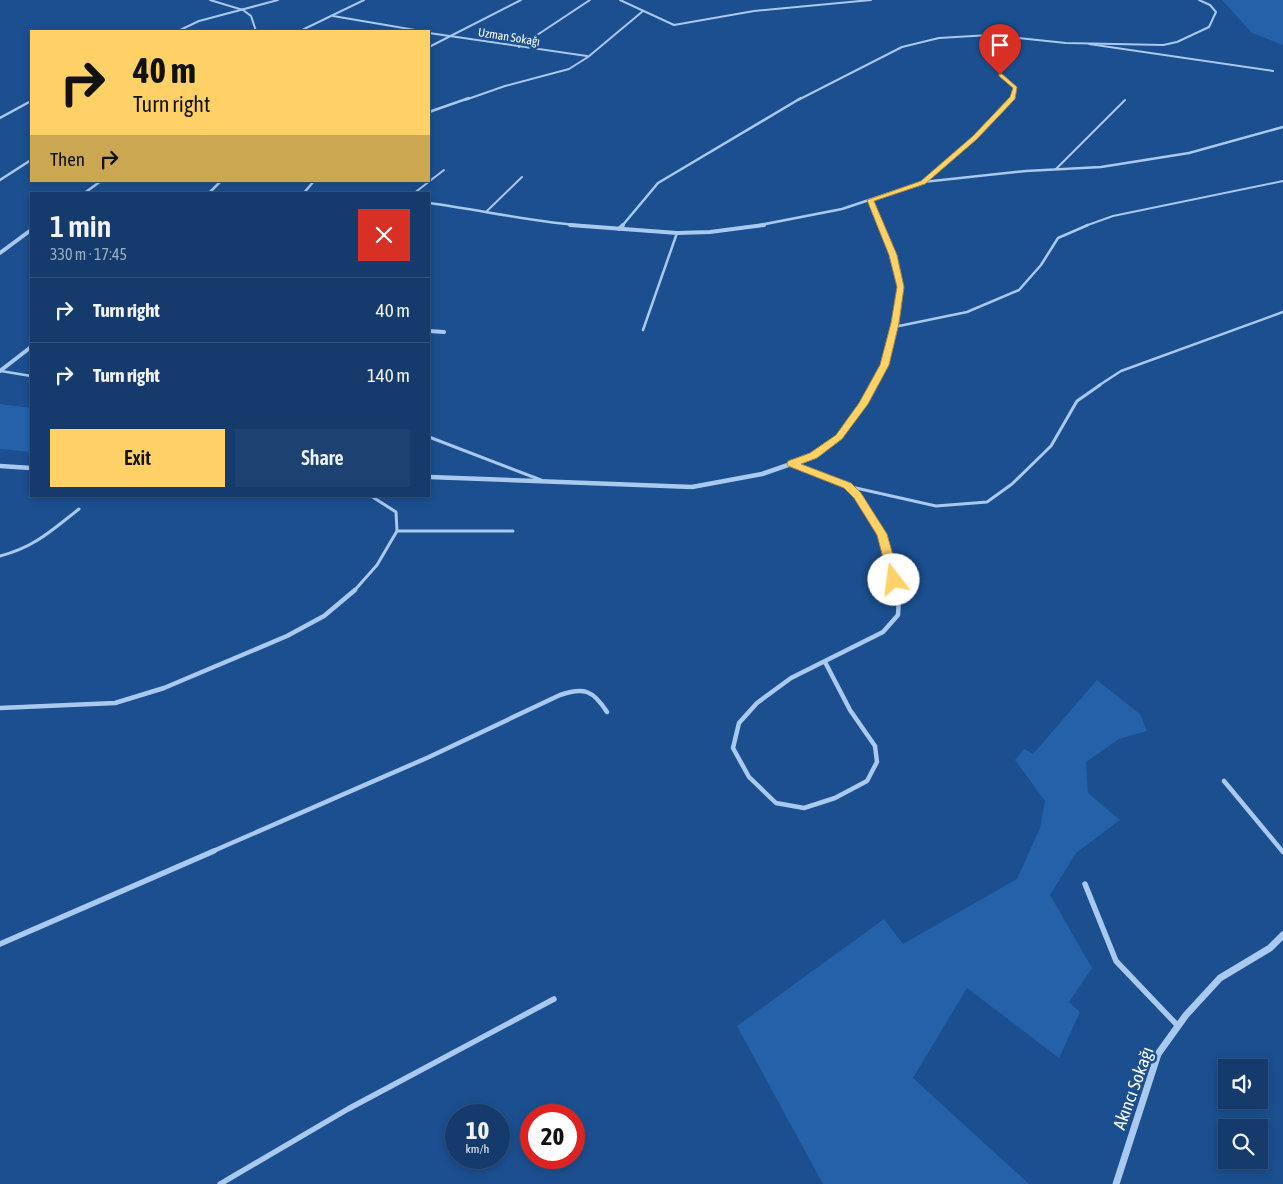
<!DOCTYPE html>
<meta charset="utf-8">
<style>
:root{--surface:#143b6b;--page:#1d4271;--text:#f1f3f6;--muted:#9dadc1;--line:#33557e;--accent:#ffd166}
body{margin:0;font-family:"Asap Condensed",sans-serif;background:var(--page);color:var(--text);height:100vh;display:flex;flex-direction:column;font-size:19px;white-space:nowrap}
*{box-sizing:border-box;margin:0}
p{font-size:16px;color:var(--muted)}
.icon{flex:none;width:28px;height:28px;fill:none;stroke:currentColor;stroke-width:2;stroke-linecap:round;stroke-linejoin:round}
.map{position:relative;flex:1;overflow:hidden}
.drawer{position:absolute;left:30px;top:192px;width:400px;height:305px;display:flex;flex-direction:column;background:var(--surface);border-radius:0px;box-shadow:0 2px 8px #0003,0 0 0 1px var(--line)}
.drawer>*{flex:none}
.guide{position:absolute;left:30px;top:30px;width:400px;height:152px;border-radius:0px;box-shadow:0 2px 8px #0003,0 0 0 1px var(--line);background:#ffd166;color:#111;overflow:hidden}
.controls{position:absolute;left:1218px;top:1059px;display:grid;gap:10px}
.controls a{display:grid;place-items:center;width:50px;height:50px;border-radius:0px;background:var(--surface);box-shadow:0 2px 8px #0003,0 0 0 1px var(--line);font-size:25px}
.speed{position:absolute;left:445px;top:1104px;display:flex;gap:10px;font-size:25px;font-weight:700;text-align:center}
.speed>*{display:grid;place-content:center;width:65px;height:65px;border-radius:50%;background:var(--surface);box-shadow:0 2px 8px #0003,0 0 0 1px var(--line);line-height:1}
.speed small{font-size:12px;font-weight:400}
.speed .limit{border:8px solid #d22;background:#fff;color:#111}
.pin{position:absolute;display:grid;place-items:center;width:42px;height:42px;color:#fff;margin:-51px -21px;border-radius:50% 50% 50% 0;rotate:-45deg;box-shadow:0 0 5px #0007}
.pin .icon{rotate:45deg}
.me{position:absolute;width:55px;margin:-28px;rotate:345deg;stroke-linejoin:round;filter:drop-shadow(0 0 4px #0008)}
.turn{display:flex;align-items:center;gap:18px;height:105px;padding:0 20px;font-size:22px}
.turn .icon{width:65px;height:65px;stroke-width:2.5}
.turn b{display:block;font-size:35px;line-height:42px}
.then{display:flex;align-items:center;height:48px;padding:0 20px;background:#0003;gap:10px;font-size:19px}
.round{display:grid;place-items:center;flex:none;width:52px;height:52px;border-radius:0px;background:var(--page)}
.overview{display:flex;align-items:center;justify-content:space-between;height:85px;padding:0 20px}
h1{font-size:30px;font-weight:600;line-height:38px}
.cta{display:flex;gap:10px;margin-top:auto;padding:10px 20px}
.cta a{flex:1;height:58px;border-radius:0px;background:var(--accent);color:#111;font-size:20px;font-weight:600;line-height:58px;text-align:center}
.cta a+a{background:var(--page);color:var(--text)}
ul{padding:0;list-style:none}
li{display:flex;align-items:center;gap:15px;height:65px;padding:0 20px;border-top:1px solid var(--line)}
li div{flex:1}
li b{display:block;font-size:19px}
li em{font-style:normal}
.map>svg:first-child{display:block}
.green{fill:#2461a8}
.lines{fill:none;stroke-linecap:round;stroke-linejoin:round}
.lane-far4{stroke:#a9c9ee;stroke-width:2}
.lane-far3{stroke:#a9c9ee;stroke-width:2.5}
.lane-far2{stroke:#a9c9ee;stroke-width:3}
.lane-far1{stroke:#a9c9ee;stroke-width:4.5}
.lane{stroke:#a9c9ee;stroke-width:5.5}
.street-far4{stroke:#a9c9ee;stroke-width:2}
.street-far3{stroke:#a9c9ee;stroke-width:2.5}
.street-far2{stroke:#a9c9ee;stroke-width:4}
.street-far1{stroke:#a9c9ee;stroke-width:4.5}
.street{stroke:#a9c9ee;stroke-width:7}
.route{fill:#ffd166;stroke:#a68842}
.labels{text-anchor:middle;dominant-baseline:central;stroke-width:5;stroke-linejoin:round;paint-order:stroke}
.far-street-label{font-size:12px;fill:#fff;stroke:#1b4f8f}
.near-street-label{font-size:18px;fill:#fff;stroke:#1b4f8f}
</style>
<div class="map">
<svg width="1283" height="1184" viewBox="0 0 1283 1184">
<rect width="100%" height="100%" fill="#1b4f8f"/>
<!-- green -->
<g class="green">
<path d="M1222 0H1283V45L1252 33Z"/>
<path d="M0 404 31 408V452L0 449Z"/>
<path d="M1097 680 1140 714 1147 731 1119 739 1086 762 1088 793 1120 820 1076 853 1050 895 1092 968 1069 1002 1080 1012 1059 1058 967 988 913 1078 1029 1184H823L737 1026 884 919 903 944 1017 879 1040 828 1045 801 1015 760 1024 749 1033 754Z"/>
</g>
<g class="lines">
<!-- lane-far4 -->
<g class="lane-far4">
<path d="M1089 44 1273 71"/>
<path d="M1056 169 1125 100"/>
<path d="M923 182 975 138 1013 98 1015 88 1000 75"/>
<path d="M413 194 444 170"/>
<path d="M487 211 522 177"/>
<path d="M1085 226 1113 216 1283 181"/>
</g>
<!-- lane-far3 -->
<g class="lane-far3">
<path d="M894 327 967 312 1019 290 1041 265 1058 238 1088 225"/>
<path d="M643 330 677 233"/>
<path d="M1 371 31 376"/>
<path d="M1098 386 1121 371 1283 312"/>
</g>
<!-- lane-far2 -->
<g class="lane-far2">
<path d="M429 437 541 480"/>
<path d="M792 464 847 486 936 506 987 502 1012 484 1051 446 1077 401 1100 385"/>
<path d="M847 486 857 496 882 534 897 591"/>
<path d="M397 531H513"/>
<path d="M0 556C35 547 52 530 79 509"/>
<path d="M354 591 377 565 397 531 396 512 371 496"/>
</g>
<!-- lane-far1 -->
<g class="lane-far1">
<path d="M825 662 850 710 875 746 877 762 867 781 835 798 804 808 776 803 749 777 733 748 739 723 757 703 791 678 883 632 898 615 899 597 897 590"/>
<path d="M0 708 115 703 164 688 287 636 324 616 355 590"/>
<path d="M1224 781 1283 852"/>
<path d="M211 852 429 757 560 695C584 687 593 690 607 712"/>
</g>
<!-- lane -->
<g class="lane">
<path d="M1085 884 1116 961 1178 1026"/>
<path d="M0 944 214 851"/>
<path d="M220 1184 348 1109 554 999"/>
</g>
<!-- street-far4 -->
<g class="street-far4">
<path d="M210 0 243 10 251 16 256 31"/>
<path d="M620 0 674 25 754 11 871 0"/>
<path d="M333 16 421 31"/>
<path d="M178 31 199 21 278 0"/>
<path d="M300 31 364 0"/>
<path d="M429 33 587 56"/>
<path d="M429 47 521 0"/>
<path d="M519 47 590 0"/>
<path d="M465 100 505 86 569 69 588 57 643 11"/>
<path d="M798 100 902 47 939 38 990 35 1066 43 1163 45 1177 42 1209 27 1216 12 1210 5 1199 0"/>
</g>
<!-- street-far3 -->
<g class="street-far3">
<path d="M429 112 469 98"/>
<path d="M0 118 31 101"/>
<path d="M0 180 31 160"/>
<path d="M83 194 101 181"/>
<path d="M208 194 221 181"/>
<path d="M303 194 314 181"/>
<path d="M870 200 881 226"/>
<path d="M429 203C481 210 533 222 586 226"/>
<path d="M622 226 658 183 801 98"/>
<path d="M755 226 842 209 923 182 1026 171 1101 167 1189 153 1283 127"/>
</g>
<!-- street-far2 -->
<g class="street-far2">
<path d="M570 225 677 233 710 232 764 225"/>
<path d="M619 229 623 225"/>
<path d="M0 253 31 230"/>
<path d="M429 331 444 332"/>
<path d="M0 371 31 347"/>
<path d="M873 386 885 365 901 287 893 255 880 225"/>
</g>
<!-- street-far1 -->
<g class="street-far1">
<path d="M0 466 31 468"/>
<path d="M429 477 692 487 762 474 814 456 839 437 863 404 874 385"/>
</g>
<!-- street -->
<path class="street" d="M1116 1184 1158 1054 1186 1015 1220 978 1270 948 1283 935"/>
</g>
<!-- route -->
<path class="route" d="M999 74H1002L1017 87 1015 99 977 139 925 184 874 201 897 255 904 287 899 323 889 365 868 404 842 439 817 458 801 464 851 483 861 493 887 534 900 580 894 584 889 580 877 535 854 498 844 488 788 466 787 464 788 461 810 453 836 435 859 403 880 365 891 323 897 287 889 255 867 200 921 181 973 136 1010 97 1013 88 999 76Z"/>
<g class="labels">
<!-- far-street labels -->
<g class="far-street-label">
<text transform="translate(509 37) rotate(9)">Uzman Sokağı</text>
</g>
<!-- near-street labels -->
<g class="near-street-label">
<text transform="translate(1133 1088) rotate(-70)">Akıncı Sokağı</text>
</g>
</g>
</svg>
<div class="controls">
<a><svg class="icon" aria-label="sound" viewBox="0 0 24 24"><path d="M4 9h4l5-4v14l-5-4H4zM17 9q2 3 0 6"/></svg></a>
<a><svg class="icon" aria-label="search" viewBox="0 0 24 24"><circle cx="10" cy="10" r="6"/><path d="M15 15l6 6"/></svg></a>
</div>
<div class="speed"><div>10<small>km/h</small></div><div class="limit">20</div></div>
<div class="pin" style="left:1000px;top:75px;background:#d93025"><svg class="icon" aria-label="arrive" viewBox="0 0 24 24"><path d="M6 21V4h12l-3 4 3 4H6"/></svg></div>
<svg class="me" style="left:894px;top:580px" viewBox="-20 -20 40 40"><circle r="19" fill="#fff"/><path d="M0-13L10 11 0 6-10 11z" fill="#ffd166"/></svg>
<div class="guide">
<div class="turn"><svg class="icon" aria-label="right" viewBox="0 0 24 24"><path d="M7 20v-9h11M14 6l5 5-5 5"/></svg><div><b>40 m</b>Turn right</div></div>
<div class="then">Then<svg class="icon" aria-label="right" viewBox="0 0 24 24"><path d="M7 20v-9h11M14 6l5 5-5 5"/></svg></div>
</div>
<section class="drawer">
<div class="overview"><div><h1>1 min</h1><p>330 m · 17:45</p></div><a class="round" style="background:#d93025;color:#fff"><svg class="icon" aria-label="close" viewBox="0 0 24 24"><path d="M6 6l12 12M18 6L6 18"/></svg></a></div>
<ul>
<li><svg class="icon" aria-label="right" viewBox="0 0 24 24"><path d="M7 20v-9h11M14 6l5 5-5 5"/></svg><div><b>Turn right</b></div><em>40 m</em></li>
<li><svg class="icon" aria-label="right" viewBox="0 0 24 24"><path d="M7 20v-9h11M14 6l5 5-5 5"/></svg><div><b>Turn right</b></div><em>140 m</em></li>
</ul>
<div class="cta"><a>Exit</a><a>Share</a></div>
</section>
</div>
